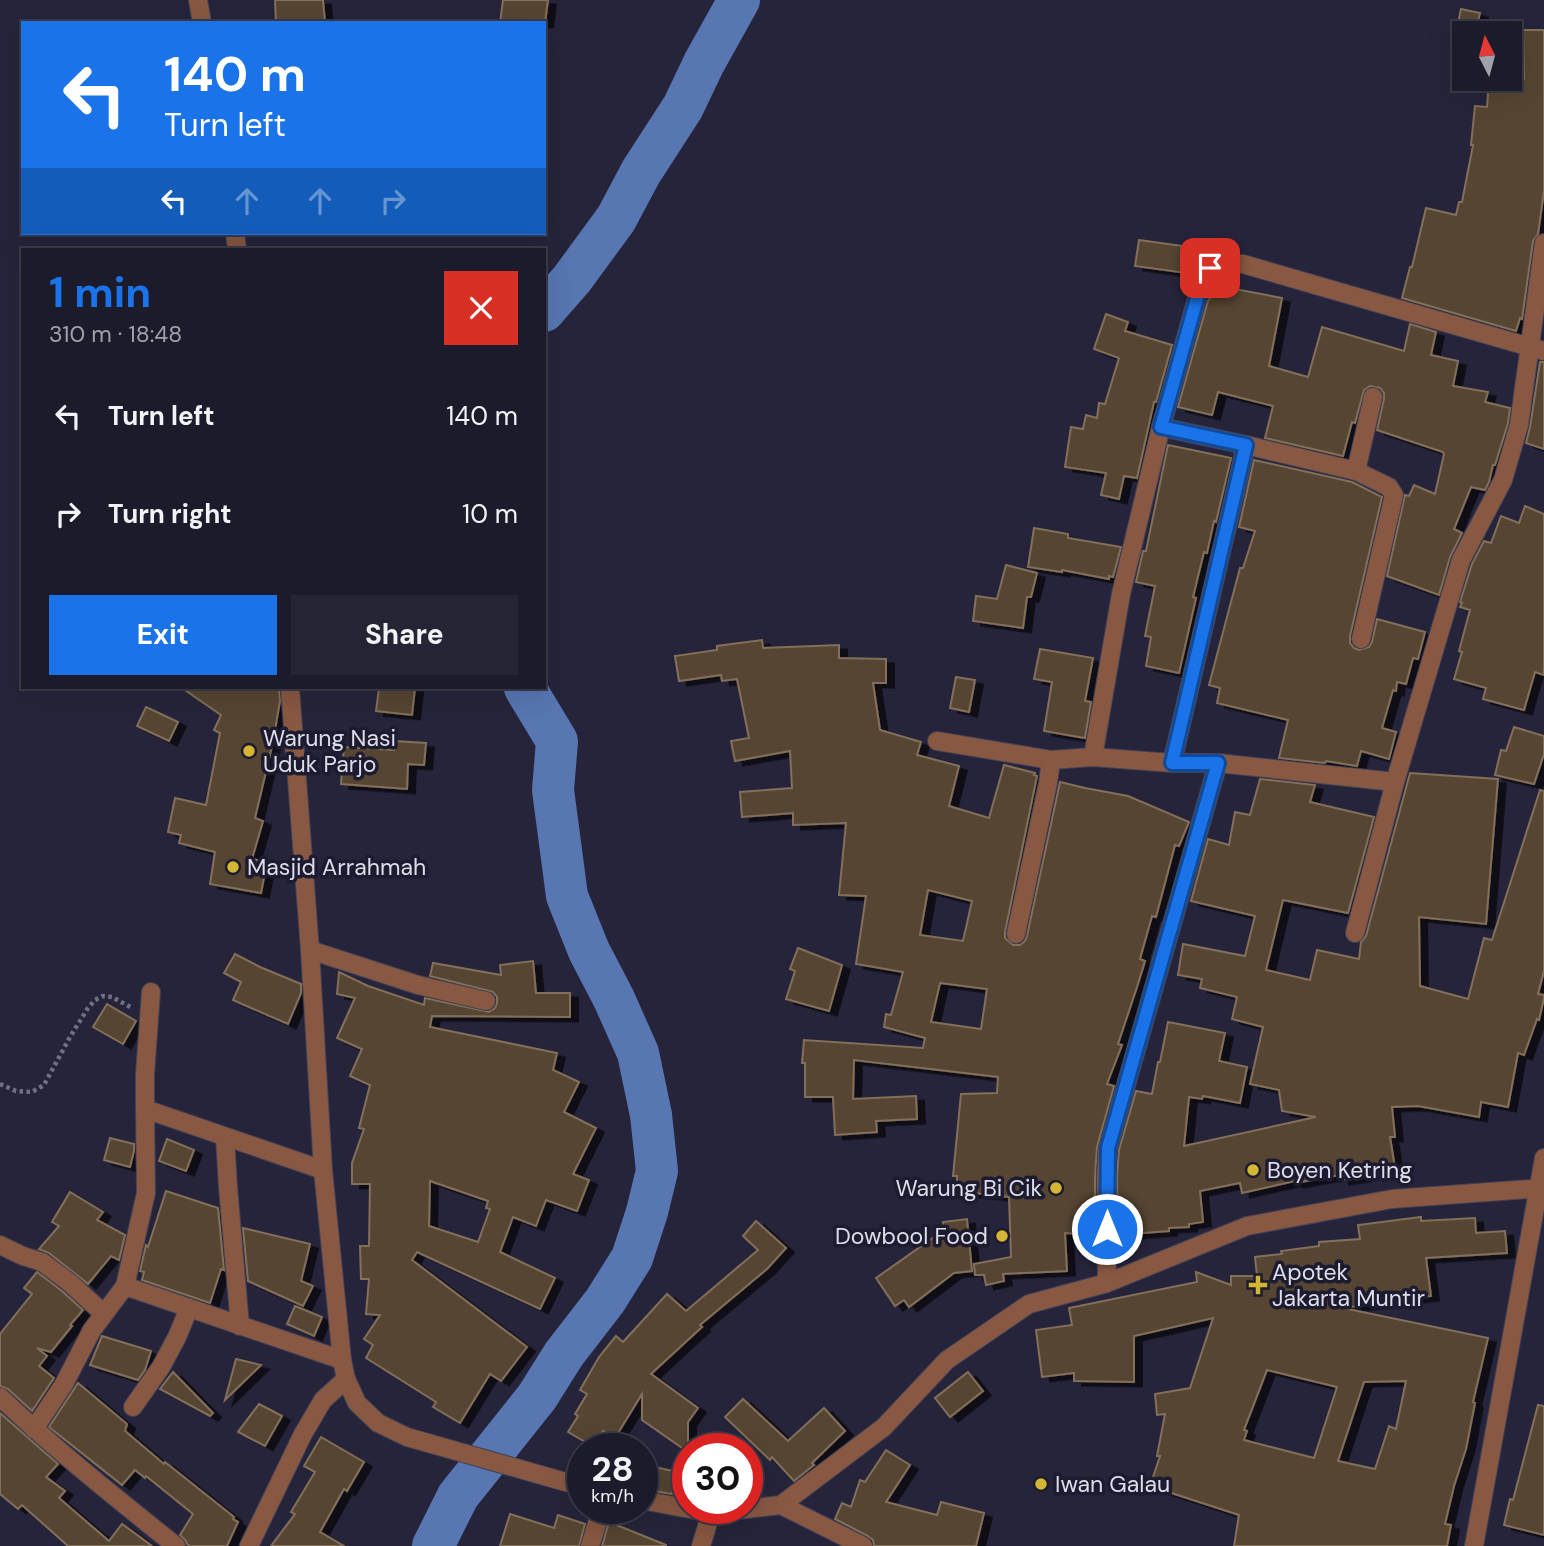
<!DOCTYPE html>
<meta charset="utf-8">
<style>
:root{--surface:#1c1b2c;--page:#252434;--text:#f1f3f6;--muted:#a0a1a9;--line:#3a3948;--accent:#1a73e8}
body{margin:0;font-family:"DM Sans",sans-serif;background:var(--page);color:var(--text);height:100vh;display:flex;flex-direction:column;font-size:26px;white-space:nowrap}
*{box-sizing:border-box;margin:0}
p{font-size:23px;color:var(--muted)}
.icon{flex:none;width:38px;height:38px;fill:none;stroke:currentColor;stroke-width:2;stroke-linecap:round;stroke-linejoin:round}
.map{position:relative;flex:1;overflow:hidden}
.panel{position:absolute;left:21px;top:248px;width:525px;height:441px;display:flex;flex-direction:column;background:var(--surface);border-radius:0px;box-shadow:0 7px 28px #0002,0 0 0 2px var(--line)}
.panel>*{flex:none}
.guide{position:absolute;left:21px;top:21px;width:525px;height:214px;border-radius:0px;box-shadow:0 7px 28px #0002,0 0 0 2px var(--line);background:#1a73e8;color:#fff;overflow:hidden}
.needle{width:46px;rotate:354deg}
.tools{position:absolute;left:1452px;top:21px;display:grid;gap:14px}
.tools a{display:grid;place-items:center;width:70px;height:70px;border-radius:0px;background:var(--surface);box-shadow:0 7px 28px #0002,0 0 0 2px var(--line);font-size:35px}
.speed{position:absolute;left:567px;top:1433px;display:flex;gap:14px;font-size:35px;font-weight:700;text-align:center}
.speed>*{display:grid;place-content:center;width:91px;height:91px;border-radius:50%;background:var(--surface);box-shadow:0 7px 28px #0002,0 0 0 2px var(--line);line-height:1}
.speed small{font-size:18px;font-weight:400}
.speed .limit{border:10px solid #d22;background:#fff;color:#111}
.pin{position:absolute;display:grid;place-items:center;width:60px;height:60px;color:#fff;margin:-30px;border-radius:14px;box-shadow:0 4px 10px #0006}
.me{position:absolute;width:77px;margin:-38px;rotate:0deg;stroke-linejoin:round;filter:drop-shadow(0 0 5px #0008)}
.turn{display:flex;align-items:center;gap:24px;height:147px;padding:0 28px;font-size:32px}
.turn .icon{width:91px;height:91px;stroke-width:2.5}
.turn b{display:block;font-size:49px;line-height:60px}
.lanes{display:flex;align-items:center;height:66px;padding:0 28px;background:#0003;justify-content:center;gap:35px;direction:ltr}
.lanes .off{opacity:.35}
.round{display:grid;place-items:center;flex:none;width:74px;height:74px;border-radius:0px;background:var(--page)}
.summary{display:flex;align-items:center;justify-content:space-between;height:119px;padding:0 28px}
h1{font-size:42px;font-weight:700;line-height:52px;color:var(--accent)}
.primary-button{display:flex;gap:14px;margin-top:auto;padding:14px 28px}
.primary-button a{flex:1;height:80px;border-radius:0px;background:var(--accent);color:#fff;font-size:28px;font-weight:700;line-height:80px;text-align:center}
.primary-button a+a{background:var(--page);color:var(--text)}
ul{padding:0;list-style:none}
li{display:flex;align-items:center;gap:21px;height:98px;padding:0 28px}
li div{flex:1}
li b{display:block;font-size:26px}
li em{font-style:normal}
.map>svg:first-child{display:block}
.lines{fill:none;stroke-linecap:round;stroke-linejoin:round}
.river{stroke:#5776b2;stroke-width:42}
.building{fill:#574531;stroke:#836f5a;stroke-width:2;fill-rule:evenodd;filter:url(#shadow)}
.minor-casing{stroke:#434256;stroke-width:20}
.path{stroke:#727184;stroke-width:4.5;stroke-dasharray:3.5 3.5;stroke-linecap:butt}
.minor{stroke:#885842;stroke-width:18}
.route-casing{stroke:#114b97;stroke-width:18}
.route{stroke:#1a73e8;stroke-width:12}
.poi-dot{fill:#d5b534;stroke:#1c1b2f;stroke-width:2.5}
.labels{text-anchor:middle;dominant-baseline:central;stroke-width:7;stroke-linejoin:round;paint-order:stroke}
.poi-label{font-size:23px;fill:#ddddeb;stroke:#1c1b2f;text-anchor:start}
</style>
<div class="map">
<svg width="1544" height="1546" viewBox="0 0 1544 1546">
<defs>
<filter id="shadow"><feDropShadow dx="8" dy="4.5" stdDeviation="0" flood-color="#0009"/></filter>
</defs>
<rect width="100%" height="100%" fill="#26243a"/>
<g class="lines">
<!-- river -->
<g class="river">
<path d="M544 311 572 279 616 219 641 172 683 107 704 63 739 0"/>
<path d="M433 1546 458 1496 537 1397 564 1354 605 1301 632 1258 647 1212 657 1171 651 1115 638 1053 614 999 589 951 567 896 553 790 557 741 525 688"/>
</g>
</g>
<!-- building -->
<g class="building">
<path d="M275 0H323L325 23H276Z"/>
<path d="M503 0H548L545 23H500Z"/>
<path d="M1461 9 1480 13 1475 33H1456Z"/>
<path d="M1523 30H1544V191L1538 234 1533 241 1522 319 1520 318 1516 331 1402 298 1410 267H1412L1426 208 1456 215 1459 202H1462L1473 145H1471L1475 106 1487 107 1489 79H1524Z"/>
<path d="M1139 240 1190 247 1186 273 1135 266Z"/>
<path d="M1220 284 1240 290 1282 298 1269 366 1308 377 1322 327 1404 351 1410 324 1436 332 1431 355 1458 361 1453 386 1488 392 1485 402 1510 408 1508 423 1495 465H1493L1489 482 1485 490 1471 487 1454 529 1462 533 1450 557 1439 595 1387 576 1405 495 1409 496 1414 485 1435 494 1444 454 1443 452 1377 430 1384 399V393L1380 388 1370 386 1364 390 1355 423 1352 422 1343 456 1265 438 1273 406 1218 392 1212 415 1178 407 1208 301Z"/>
<path d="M1106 314 1128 322 1125 331 1172 345 1156 402H1154L1137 478 1124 476 1119 499 1101 495 1106 473 1065 467 1071 427 1083 429 1086 415 1097 418 1099 403 1105 404 1119 358 1094 349Z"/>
<path d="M1540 362H1544V449L1526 443 1530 427Z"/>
<path d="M1168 445 1231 458 1216 522 1214 521 1207 553 1204 552 1193 597 1196 598 1179 673 1146 666 1151 637 1145 636 1155 586 1136 582 1143 551H1146Z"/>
<path d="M1254 460 1352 482 1382 497 1350 636V643L1354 648 1359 650 1369 647 1372 642 1377 619 1425 632 1418 659 1413 658 1406 684 1397 682 1396 691 1393 690 1382 728 1396 732 1389 759 1361 751 1357 766 1326 761 1325 763 1279 758 1288 720 1217 703 1220 688 1209 685 1240 568H1243L1255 531 1239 527Z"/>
<path d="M1525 506 1544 514V675L1535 672 1524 710 1483 699 1486 688 1454 679 1462 652 1459 651 1470 610 1460 607 1462 603 1460 602 1472 564 1484 541 1491 543 1501 516 1519 523Z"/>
<path d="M1034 528 1068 534V538L1121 547 1113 577 1109 576V579L1062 570V572L1028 567Z"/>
<path d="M1006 565 1037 573 1031 597H1027L1023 628 973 621 976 596 997 599Z"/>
<path d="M762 640 763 648 839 645V658L886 659V683H873L880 730 921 742 917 755 959 766 949 806 989 818 1004 765 1035 773 1034 775 1037 776 1005 932V938L1013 945H1020L1025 941 1027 936 1060 782 1085 788 1128 796 1189 822 1179 846 1175 845 1156 917 1152 916 1140 959 1145 961 1137 987 1118 1044 1122 1045 1107 1084 1114 1086 1097 1147 1095 1176V1235L1065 1233 1067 1271 1003 1274 1004 1281 986 1285 984 1275H975L974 1264 1011 1257 1009 1197 957 1191V1176H953L961 1094 997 1093 998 1077 854 1060 853 1099 916 1096 917 1119 876 1121 877 1132 835 1135 833 1097H805V1063H802L804 1040 923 1048 925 1038 884 1027 886 1014 891 1015 903 972 856 964 866 896 839 895 846 823 793 825V813L742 817 740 792 792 788 790 751 735 761 731 741 749 738 737 679 722 681 721 675 679 681 675 656 717 650V646ZM928 890 972 901 963 941 920 935ZM940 983 987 989 981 1029 931 1022Z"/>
<path d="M1040 649 1093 658 1085 701 1091 702 1085 738 1044 731 1052 682 1034 679Z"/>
<path d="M956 677 975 680 969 712 950 708Z"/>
<path d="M182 688H279L280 701 273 742 255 818 263 821 252 859 267 862 261 893 210 884 215 852 179 843 181 835 168 832 175 798 206 805 220 733 214 730 221 715Z"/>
<path d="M379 688H415L412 715 376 711Z"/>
<path d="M146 707 178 722 169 741 137 726Z"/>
<path d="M1514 727 1544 736V754L1534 784 1495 775 1501 750 1506 751Z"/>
<path d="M394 741 426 743 424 765 408 764 407 789 341 784 344 747 394 750Z"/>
<path d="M1410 773 1498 779 1486 924 1419 917 1420 986 1468 999 1484 938 1492 940 1540 790 1544 791V971L1538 994 1544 995V998L1539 1020 1537 1019 1524 1055 1518 1053 1508 1107 1481 1102 1479 1117 1418 1106 1392 1107 1395 1137H1390L1395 1168 1363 1173V1177L1341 1180 1340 1175 1295 1183V1181L1242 1193 1240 1183 1200 1191 1203 1222 1189 1224V1227L1169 1228V1231L1118 1235 1117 1176 1119 1150 1136 1091 1152 1094 1158 1062H1160L1168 1022 1225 1033 1219 1061 1247 1067 1240 1103 1203 1096 1202 1099 1189 1097 1184 1146 1316 1117 1282 1111 1279 1090 1250 1084 1263 1027 1232 1019 1237 997 1200 988 1202 979 1178 975 1183 944 1245 956 1255 916 1191 901 1208 839 1229 845 1235 812 1250 815 1260 779 1315 785 1310 802 1374 817 1348 913 1283 900 1266 970 1310 980 1317 950 1359 959 1361 942 1366 936Z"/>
<path d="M798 948 842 965 829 1011 786 999 795 971 790 969Z"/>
<path d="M235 954 260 967 301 984V993L288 1024 233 1000 241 982 224 973Z"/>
<path d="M533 961 536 993H570V1017L432 1016 430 1027 557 1053 553 1070 579 1082 564 1112 596 1128 573 1174 589 1180 577 1211 546 1200 536 1226 513 1217 500 1252 555 1278 540 1309 417 1252 412 1260 527 1347 501 1381 490 1374 460 1423 433 1407 436 1402 366 1358 373 1345 364 1339 380 1315 366 1314 369 1279H361L360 1246H369L370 1184H352V1163L364 1129 359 1128 370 1085 350 1076 362 1049 337 1038 355 998 337 994 339 972 368 986 424 1005 425 998 489 1012 495 1008 497 1003V997L493 992 430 976 433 963 501 975 500 965ZM430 1181 488 1201 486 1208 490 1209 478 1242 429 1226Z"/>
<path d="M107 1004 136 1021 123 1044 93 1027Z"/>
<path d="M110 1138 134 1144V1151L130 1167 104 1160Z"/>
<path d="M167 1139 194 1150 186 1171 159 1161Z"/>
<path d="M166 1191 218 1208 224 1270 221 1269 210 1303 142 1280 144 1272 140 1271 146 1245 148 1247Z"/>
<path d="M70 1192 103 1212 97 1220 125 1235 119 1260 111 1256 88 1284 49 1253 39 1249 59 1226 52 1222Z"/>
<path d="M1421 1217V1221L1475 1218 1476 1233 1505 1231 1507 1253 1426 1258 1431 1296 1343 1308 1488 1338 1473 1402 1475 1403 1466 1449 1454 1486 1445 1524 1451 1525 1447 1546H1234L1239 1515 1150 1486 1160 1456H1157L1165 1414 1157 1415 1155 1394 1190 1388 1213 1318 1134 1336V1382L1074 1381V1373L1042 1377 1036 1330 1072 1325 1069 1308 1197 1282 1196 1272 1231 1285V1276H1257L1255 1257 1282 1254 1281 1251 1319 1246V1242L1360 1239 1358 1225ZM1267 1370 1337 1387 1314 1458 1244 1440 1247 1431 1244 1430ZM1406 1381 1396 1429 1389 1426 1375 1469 1338 1461 1364 1382Z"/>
<path d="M967 1219 972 1271 954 1273 909 1307 904 1300 895 1306 876 1278 944 1230 943 1222Z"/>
<path d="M756 1221 786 1248 767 1269 700 1325 702 1327 651 1374 698 1408 688 1422V1452L642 1420V1394L615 1438 603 1431 594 1447 568 1432 578 1416 575 1414 587 1394 580 1390 599 1357 616 1336 623 1342 667 1294 686 1311 758 1250 743 1236Z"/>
<path d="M243 1228 310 1244 301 1281 313 1286 303 1306 248 1281Z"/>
<path d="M37 1272 62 1291 83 1310 70 1325 72 1326 51 1352 37 1348 47 1356 39 1366 54 1378 32 1411 8 1389 0 1386V1334L32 1294 24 1288Z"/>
<path d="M295 1306 322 1317 314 1336 287 1324Z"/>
<path d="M102 1336 151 1351 145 1370 138 1380 90 1365Z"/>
<path d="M236 1359 261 1365 225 1400Z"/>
<path d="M173 1372 213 1413 210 1416 160 1389Z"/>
<path d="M968 1372 983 1391 950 1417 935 1398Z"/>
<path d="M78 1383 127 1424 125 1431 164 1464 165 1462 234 1517 233 1519 238 1522 227 1546H190L187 1544 186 1541 180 1535 193 1514 146 1476 145 1478 135 1470 122 1485 49 1427Z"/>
<path d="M743 1399 788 1441 824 1408 845 1431 812 1463 814 1465 794 1481 772 1457 770 1460 725 1417Z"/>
<path d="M259 1404 282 1416 265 1446 238 1432Z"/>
<path d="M1538 1405 1544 1406V1535L1504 1525 1510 1499 1513 1500Z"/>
<path d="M0 1413 58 1464 46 1477 65 1491 59 1498 109 1541 122 1524 152 1546H68L22 1505 18 1509 0 1494Z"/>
<path d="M321 1437 364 1462 347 1491 344 1489 320 1532 344 1546H271L295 1514 291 1512 315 1472 304 1466Z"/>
<path d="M886 1450 910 1465 886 1502 937 1515 941 1502 984 1513 976 1546H874L873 1540 868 1536 835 1519 842 1503 851 1507 860 1480 865 1482Z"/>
<path d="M642 1464 677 1472 672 1494 642 1489Z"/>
<path d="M510 1514 554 1528 558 1515 585 1524 579 1546H500Z"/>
<path d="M609 1522 666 1545V1546H602Z"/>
</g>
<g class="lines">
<defs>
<g id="minor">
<path d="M198 0 202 23"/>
<path d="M235 233 237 250"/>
<path d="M1161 427 1246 445 1172 763"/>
<path d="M1246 445 1356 471 1373 397"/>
<path d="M1356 471 1389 487 1394 495 1361 639"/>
<path d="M290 688 310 950 323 1170 342 1360 346 1379 357 1403 378 1423 407 1437 583 1487"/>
<path d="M937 741 1051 760 1093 757 1172 763H1218L1395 782"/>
<path d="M1093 757 1121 594 1161 427 1203 277C1215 263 1225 264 1243 264L1544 351"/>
<path d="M1355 933 1395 782 1461 560 1503 480 1519 425 1544 243"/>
<path d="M1016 934 1048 783 1051 760"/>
<path d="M310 950 418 985 486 1001"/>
<path d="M151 992 145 1074V1109L323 1170"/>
<path d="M225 1137 228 1187 240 1326"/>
<path d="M0 1245 23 1256 42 1262 69 1282 104 1314"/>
<path d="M1107 1283 1106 1176 1108 1148 1218 763"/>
<path d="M125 1286 342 1360"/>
<path d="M0 1397C56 1450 116 1498 176 1546"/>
<path d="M133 1407 161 1367 177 1337 189 1308"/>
<path d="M34 1429 64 1384 92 1330 125 1286 146 1193 145 1109"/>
<path d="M642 1500 711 1513 781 1505 884 1427 947 1360 1029 1304 1107 1283 1247 1226 1392 1199 1544 1188"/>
<path d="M781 1505 863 1546"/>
<path d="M249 1546 303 1434 323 1400 346 1379"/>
<path d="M590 1546 602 1508"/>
<path d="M701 1546 711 1513"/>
<path d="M1474 1546 1544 1158"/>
</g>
</defs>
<!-- minor casing -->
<use href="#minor" class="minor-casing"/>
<!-- path -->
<path class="path" d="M0 1084 16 1091 32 1092 44 1085 70 1037 88 1008 95 1000 103 996 112 997 132 1008"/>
<!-- minor -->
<use href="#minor" class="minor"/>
</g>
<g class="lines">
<defs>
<path id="route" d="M1107 1229 1108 1148 1218 763H1172L1246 445 1161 427 1203 277 1210 268"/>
</defs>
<!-- route casing -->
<use href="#route" class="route-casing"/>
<!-- route -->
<use href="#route" class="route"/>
</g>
<!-- markers -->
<g class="poi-dot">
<circle cx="249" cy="751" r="7"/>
<circle cx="233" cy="867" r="7"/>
<circle cx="1253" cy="1170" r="7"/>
<circle cx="1056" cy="1188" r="7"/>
<circle cx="1002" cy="1236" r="7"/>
<path d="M1254.5 1274.5h7v7h7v7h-7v7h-7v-7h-7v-7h7z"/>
<circle cx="1041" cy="1484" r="7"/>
</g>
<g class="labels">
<!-- poi labels -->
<g class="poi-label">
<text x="263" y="738">Warung Nasi<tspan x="263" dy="26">Uduk Parjo</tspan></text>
<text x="247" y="867">Masjid Arrahmah</text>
<text x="1267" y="1170">Boyen Ketring</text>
<text x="1042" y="1188" text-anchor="end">Warung Bi Cik</text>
<text x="988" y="1236" text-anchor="end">Dowbool Food</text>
<text x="1272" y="1272">Apotek<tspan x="1272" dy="26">Jakarta Muntir</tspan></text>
<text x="1055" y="1484">Iwan Galau</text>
</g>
</g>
</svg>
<div class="tools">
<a><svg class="needle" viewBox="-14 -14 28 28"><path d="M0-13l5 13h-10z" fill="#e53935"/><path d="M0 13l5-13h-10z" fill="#a0a1a9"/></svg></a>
</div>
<div class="speed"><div>28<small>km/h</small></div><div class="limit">30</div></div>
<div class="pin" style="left:1210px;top:268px;background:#d93025"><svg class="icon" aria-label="arrive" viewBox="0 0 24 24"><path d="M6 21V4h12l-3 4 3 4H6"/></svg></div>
<svg class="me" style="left:1107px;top:1229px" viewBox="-20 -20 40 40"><circle r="17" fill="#1a73e8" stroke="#fff" stroke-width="3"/><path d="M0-11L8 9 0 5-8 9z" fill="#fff"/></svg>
<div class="guide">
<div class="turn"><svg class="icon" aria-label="left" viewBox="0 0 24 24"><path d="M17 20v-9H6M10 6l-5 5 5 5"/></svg><div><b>140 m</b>Turn left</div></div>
<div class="lanes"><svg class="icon" aria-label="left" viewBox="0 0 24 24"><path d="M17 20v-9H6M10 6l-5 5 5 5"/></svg><svg class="icon off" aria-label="ahead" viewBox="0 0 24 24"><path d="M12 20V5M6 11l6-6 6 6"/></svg><svg class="icon off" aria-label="ahead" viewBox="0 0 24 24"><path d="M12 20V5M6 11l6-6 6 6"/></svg><svg class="icon off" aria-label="right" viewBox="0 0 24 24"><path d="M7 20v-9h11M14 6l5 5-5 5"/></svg></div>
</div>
<section class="panel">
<div class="summary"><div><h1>1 min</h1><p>310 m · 18:48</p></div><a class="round" style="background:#d93025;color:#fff"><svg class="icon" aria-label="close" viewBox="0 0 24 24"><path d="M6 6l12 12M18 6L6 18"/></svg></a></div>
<ul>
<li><svg class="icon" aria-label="left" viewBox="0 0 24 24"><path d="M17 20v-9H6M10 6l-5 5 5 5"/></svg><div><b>Turn left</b></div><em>140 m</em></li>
<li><svg class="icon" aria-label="right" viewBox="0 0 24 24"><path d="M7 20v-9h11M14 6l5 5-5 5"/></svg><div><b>Turn right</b></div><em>10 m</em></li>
</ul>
<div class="primary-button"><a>Exit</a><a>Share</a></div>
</section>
</div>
